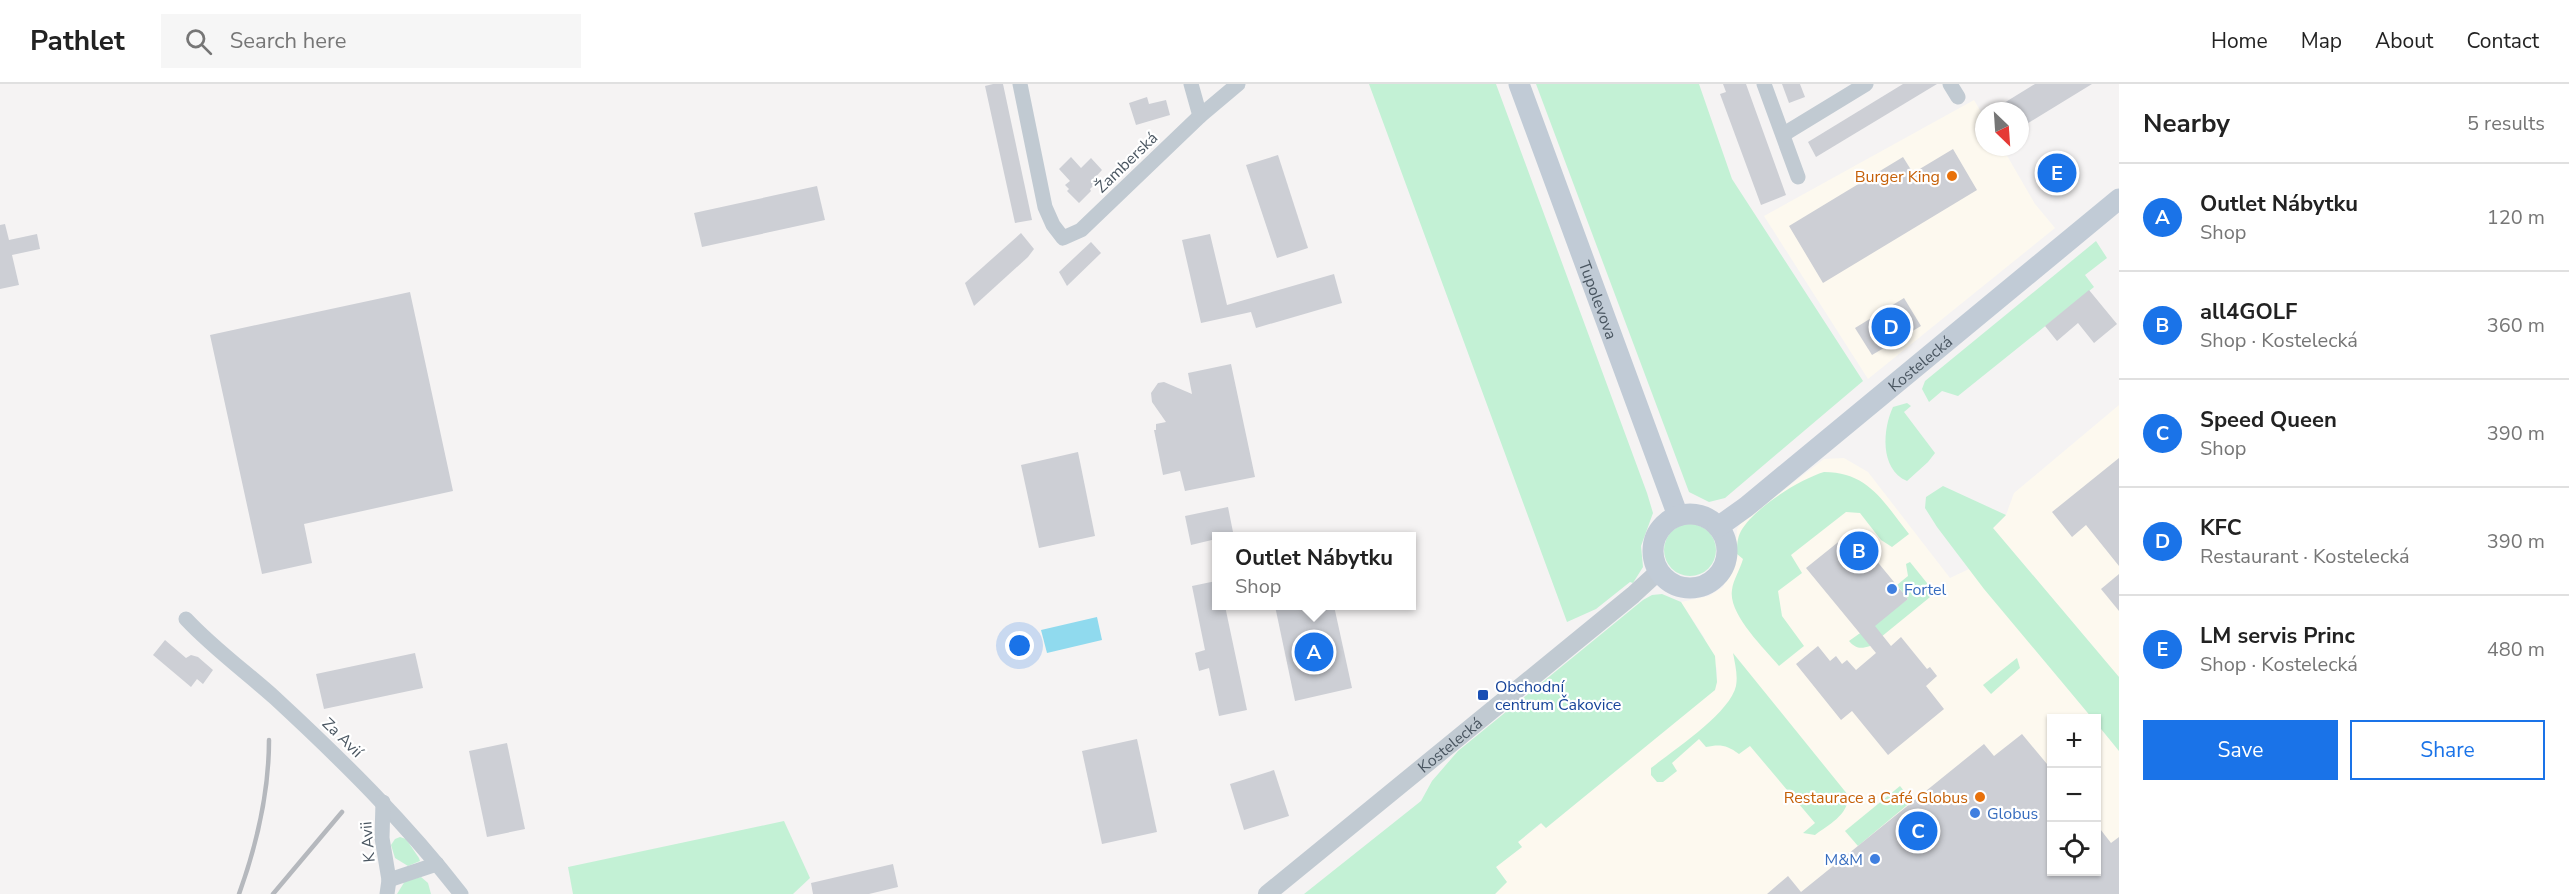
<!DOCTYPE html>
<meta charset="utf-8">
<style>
body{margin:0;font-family:"Nunito Sans",sans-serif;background:#f6f6f6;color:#222}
.controls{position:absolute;right:18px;bottom:18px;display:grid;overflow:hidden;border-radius:0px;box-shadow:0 2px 4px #0004}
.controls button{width:54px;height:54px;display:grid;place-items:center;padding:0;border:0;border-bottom:2px solid #e0e0e0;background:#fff;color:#222;font:30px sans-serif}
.compass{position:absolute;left:1975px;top:18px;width:54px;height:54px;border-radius:50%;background:#fff;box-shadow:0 2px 4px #0004;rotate:155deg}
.you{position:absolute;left:1020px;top:562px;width:21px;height:21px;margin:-15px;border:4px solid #fff;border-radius:50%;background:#1a73e8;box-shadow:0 0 0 9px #1a73e833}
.badge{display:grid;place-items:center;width:39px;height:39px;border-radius:50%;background:#1a73e8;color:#fff;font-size:20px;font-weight:700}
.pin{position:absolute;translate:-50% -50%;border:3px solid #fff;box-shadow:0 2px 6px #0006}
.popup{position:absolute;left:1212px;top:448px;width:204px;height:78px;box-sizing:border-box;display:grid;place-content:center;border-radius:0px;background:#fff;filter:drop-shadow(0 2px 4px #0005);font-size:20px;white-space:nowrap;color:#767676}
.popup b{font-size:22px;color:#222}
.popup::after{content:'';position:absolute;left:50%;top:100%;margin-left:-12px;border:12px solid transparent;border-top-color:#fff}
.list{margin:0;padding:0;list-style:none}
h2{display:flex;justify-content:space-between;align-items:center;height:78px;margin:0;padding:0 24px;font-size:26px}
h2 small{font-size:20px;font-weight:400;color:#767676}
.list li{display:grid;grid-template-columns:39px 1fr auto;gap:18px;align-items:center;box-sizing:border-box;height:108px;padding:0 24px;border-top:2px solid #e0e0e0}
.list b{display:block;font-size:22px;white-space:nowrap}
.list p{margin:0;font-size:20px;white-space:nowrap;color:#767676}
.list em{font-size:20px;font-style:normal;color:#767676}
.actions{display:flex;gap:12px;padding:18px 24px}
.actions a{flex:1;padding:14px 0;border:2px solid #1a73e8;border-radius:0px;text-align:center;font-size:21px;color:#1a73e8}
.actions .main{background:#1a73e8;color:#fff}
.icon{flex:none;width:33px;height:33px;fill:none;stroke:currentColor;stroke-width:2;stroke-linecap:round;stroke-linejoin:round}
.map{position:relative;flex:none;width:2119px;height:810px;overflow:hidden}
header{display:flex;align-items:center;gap:36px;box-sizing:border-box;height:84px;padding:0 30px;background:#fff;border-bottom:2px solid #e0e0e0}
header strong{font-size:28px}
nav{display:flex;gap:33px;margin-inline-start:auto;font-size:21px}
.search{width:420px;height:54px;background:#f6f6f6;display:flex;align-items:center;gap:15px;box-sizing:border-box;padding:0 21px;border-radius:0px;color:#767676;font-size:22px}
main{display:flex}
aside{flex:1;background:#fff}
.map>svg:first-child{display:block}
.commercial{fill:#fdf9ef}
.green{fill:#c3f1d5}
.water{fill:#90daee}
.building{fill:#cdcfd5}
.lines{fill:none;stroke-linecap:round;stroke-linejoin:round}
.minor{stroke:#c1cad2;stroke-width:15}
.tertiary{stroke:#c1cad2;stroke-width:18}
.secondary{stroke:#c1cbd6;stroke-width:21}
.rail{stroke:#b5b8bd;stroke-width:4.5}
.food-dot{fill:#e8710a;stroke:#fff;stroke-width:2}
.shop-dot{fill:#3f7fe0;stroke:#fff;stroke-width:2}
.transit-dot{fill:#1a4fb4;stroke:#fff;stroke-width:2}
.labels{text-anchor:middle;stroke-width:4.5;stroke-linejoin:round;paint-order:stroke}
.street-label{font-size:16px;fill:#4a5661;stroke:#fff}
.food-label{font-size:16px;fill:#c56008;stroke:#fff;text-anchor:end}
.shop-label{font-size:16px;fill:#366cbe;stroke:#fff;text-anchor:start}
.transit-label{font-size:16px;fill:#164399;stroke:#fff;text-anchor:start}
</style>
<header>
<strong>Pathlet</strong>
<div class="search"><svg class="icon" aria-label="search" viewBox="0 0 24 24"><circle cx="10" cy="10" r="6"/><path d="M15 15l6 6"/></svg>Search here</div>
<nav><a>Home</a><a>Map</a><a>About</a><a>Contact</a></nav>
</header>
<main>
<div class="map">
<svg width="2119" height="810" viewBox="0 0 2119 810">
<rect width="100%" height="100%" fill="#f5f3f3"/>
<!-- commercial -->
<g class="commercial">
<polygon points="1974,16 1984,33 1984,63 2002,63 2035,120 2055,144 1868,295 1764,132"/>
<polygon points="2119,321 2119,593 1993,444 2006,431 2014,409"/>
<polygon points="1844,374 1868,388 1950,494 1969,485 2092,634 2052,634 2052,788 2096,788 2097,640 2119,667 2119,810 1495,810 1506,798 1496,783 1522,763 1518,758 1542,739 1546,744 1714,606 1717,598 1717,585 1704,553 1681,518 1709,512 1723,503 1735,474 1737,445 1741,439 1824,375"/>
</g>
<!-- green -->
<g class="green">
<polygon points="1369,0 1496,0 1647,409 1653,429 1641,462 1643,483 1633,499 1630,498 1596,525 1567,538"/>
<polygon points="1536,0 1699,0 1732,95 1863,297 1725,414 1709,418 1689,408"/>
<polygon points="2096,157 2107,174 2085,191 2094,203 1958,312 1942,307 1929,318 1922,305 1925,297"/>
<path d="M1907,319L1911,322L1904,328L1935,369L1928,378L1907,397C1879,385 1883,344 1893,323Z"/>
<path d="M1824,388C1869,388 1884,419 1909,450L1892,463L1881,456L1860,429L1846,428L1791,471L1802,489L1778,507L1782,532L1804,562L1779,582C1764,564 1728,530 1732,506C1733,496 1740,486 1743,475L1737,470C1737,462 1737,454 1741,447C1754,424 1800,395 1824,388Z"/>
<polygon points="1943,402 2006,431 1993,444 2119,593 2119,667 2097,640 2096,634 2092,634 1984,505 1937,443 1925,424 1926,413"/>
<circle cx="1690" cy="466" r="26"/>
<path d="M1910,478L1935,509L1870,562C1861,565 1856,565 1849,557L1908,515L1897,501L1908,492L1906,480Z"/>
<polygon points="1662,510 1681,518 1715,572 1717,598 1715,606 1546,744 1541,739 1518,758 1522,763 1496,783 1507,798 1495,810 1304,810 1421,717 1432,697 1458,667 1643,516 1652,511"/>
<path d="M1733,569L1848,711C1849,731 1829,740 1815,751L1803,749L1815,739L1750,662L1739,670C1727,661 1720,660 1706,663L1699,655L1672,679L1677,687L1663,698H1657L1651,691V684C1674,666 1730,629 1736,602C1738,591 1735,580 1733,569Z"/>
<polygon points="2017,574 2020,584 1991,610 1983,601"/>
<polygon points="1900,702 1912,717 1858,762 1845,747"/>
<polygon points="784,737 810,794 793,810 573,810 568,783"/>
<polygon points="400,753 406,755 419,774 420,777 408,782 395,774 391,761 395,755"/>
<polygon points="421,793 428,799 431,810 397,810 405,797"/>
</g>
<!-- water -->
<polygon class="water" points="1097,533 1102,556 1047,569 1041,546"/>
<!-- building -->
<g class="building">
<polygon points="993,0 1003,0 1032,136 1015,139 985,2"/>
<polygon points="1723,0 1746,0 1786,111 1761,121 1720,10 1726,8"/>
<polygon points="1782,0 1800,0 1805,13 1789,19"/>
<polygon points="1903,0 1937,0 1816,73 1808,58"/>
<polygon points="2035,0 2092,0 2020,44 2020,27 1991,27"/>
<polygon points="1147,13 1149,20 1166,16 1170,31 1136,41 1129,19"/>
<polygon points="1953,65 1977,106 1823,199 1789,142 1903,73 1913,89"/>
<polygon points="1278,71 1308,164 1277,174 1246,81"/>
<polygon points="1071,73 1081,84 1091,74 1102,86 1092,97 1095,100 1090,105 1091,107 1079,119 1067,107 1069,105 1065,101 1070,97 1059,85"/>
<polygon points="817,102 825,136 702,163 694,129"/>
<polygon points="5,140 9,156 37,150 40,165 12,171 19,201 0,205 0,141"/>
<polygon points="1021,149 1034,165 1028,173 974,222 965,199"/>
<polygon points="1210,150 1227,221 1334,190 1342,219 1256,244 1251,228 1201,239 1182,156"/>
<polygon points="1091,158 1101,169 1067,202 1059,188"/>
<polygon points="2089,206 2117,240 2094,259 2078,239 2057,257 2045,242"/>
<polygon points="410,208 453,407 304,440 312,479 262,490 210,251"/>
<polygon points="1904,214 1921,242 1872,271 1855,244"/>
<polygon points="1231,280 1255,393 1185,407 1180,387 1163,391 1154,346 1156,346 1156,340 1166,338 1152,318 1151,309 1158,299 1164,298 1192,310 1188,289"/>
<polygon points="1078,368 1095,452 1039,464 1021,381"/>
<polygon points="2119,374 2119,482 2086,441 2072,453 2052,428"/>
<polygon points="1228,423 1234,453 1216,453 1216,455 1191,461 1185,432"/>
<polygon points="1852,447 1908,515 1875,542 1891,562 1901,553 1927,585 1930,583 1937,592 1926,602 1944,625 1888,671 1852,627 1841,636 1796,580 1818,562 1830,577 1836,572 1842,580 1847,576 1856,586 1876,569 1806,484"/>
<polygon points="2119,490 2119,527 2101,505"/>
<polygon points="1216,497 1216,522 1225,522 1247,626 1219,632 1209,584 1199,587 1195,569 1205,566 1192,502"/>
<polygon points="1275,522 1334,522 1352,604 1295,617"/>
<polygon points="165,556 186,574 191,571 198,573 213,586 203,600 197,595 191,603 153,571"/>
<polygon points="415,569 423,604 324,625 316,590"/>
<polygon points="2022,650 2052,686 2052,788 2097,788 2097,741 2111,759 2119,753 2119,810 1767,810 1788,792 1801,808 1984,660 1994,672"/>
<polygon points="1137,655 1157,748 1102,760 1082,667"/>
<polygon points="507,659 525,745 487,753 469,667"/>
<polygon points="1274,686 1289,732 1244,746 1230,700"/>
<polygon points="893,780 898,803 869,810 813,810 811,799"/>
</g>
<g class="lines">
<!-- minor -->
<g class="minor">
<polyline points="1020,0 1045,123 1053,141 1063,154 1081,146 1200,32 1238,0"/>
<polyline points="1191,0 1200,32"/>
<polyline points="1764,0 1798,93"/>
<polyline points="1950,0 1958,13"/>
<polyline points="1784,50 1866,0"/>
<path d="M186,535C213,564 246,588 275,614C342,676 405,738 461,810"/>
<polyline points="383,718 382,754 389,796 387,810"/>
<polyline points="389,796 437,780"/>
</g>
<!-- tertiary -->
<path class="tertiary" id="s1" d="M1267,810L1633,511L1658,488"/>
<!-- secondary -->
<g class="secondary">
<path id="s2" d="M1519,0L1678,432"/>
<circle cx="1690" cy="467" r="37"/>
<path id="s3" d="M1718,443L1746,423L2119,115"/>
</g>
<!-- rail -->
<g class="rail">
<path d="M239,810C257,760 269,709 269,656"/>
<polyline points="273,810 342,728"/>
</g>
</g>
<!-- markers -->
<g class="food-dot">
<circle cx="1952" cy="92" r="6"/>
<circle cx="1980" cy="713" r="6"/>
</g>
<g class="shop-dot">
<circle cx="1892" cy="505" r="6"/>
<circle cx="1975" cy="729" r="6"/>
<circle cx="1875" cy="775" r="6"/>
</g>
<rect class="transit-dot" x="1477" y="605" width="12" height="12" rx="3"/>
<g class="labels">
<!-- street labels -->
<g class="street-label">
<text transform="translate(1126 78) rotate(-44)" y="6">Žamberská</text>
<text dy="6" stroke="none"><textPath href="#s2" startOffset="230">Tupolevova</textPath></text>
<text dy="6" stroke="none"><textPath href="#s3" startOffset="260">Kostelecká</textPath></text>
<text transform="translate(343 653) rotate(44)" y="6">Za Avií</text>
<text dy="6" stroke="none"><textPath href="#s1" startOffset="236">Kostelecká</textPath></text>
<text transform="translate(367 758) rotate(-95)" y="6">K Avii</text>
</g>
<!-- food labels -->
<g class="food-label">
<text x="1940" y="98">Burger King</text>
<text x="1968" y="719">Restaurace a Café Globus</text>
</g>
<!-- shop labels -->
<g class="shop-label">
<text x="1904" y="511">Fortel</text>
<text x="1987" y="735">Globus</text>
<text x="1863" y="781" text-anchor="end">M&amp;M</text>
</g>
<!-- transit labels -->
<g class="transit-label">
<text x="1495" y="608">Obchodní<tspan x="1495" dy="18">centrum Čakovice</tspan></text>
</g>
</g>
</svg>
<div class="controls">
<button>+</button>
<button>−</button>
<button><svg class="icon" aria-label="locate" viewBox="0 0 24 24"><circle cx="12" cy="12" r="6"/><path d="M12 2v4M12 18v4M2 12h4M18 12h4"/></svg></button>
</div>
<svg class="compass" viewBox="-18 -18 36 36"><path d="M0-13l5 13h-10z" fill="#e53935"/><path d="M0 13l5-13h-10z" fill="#767676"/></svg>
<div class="you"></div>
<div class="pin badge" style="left:1314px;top:568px">A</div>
<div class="popup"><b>Outlet Nábytku</b>Shop</div>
<div class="pin badge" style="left:1859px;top:467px">B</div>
<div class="pin badge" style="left:1918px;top:747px">C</div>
<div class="pin badge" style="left:1891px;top:243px">D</div>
<div class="pin badge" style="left:2057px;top:89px">E</div>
</div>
<aside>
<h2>Nearby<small>5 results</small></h2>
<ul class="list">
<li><span class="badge">A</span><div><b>Outlet Nábytku</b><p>Shop</p></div><em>120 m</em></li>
<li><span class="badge">B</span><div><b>all4GOLF</b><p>Shop · Kostelecká</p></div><em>360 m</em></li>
<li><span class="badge">C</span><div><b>Speed Queen</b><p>Shop</p></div><em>390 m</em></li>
<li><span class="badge">D</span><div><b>KFC</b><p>Restaurant · Kostelecká</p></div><em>390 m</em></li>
<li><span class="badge">E</span><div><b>LM servis Princ</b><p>Shop · Kostelecká</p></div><em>480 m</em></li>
</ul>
<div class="actions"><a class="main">Save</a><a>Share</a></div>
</aside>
</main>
